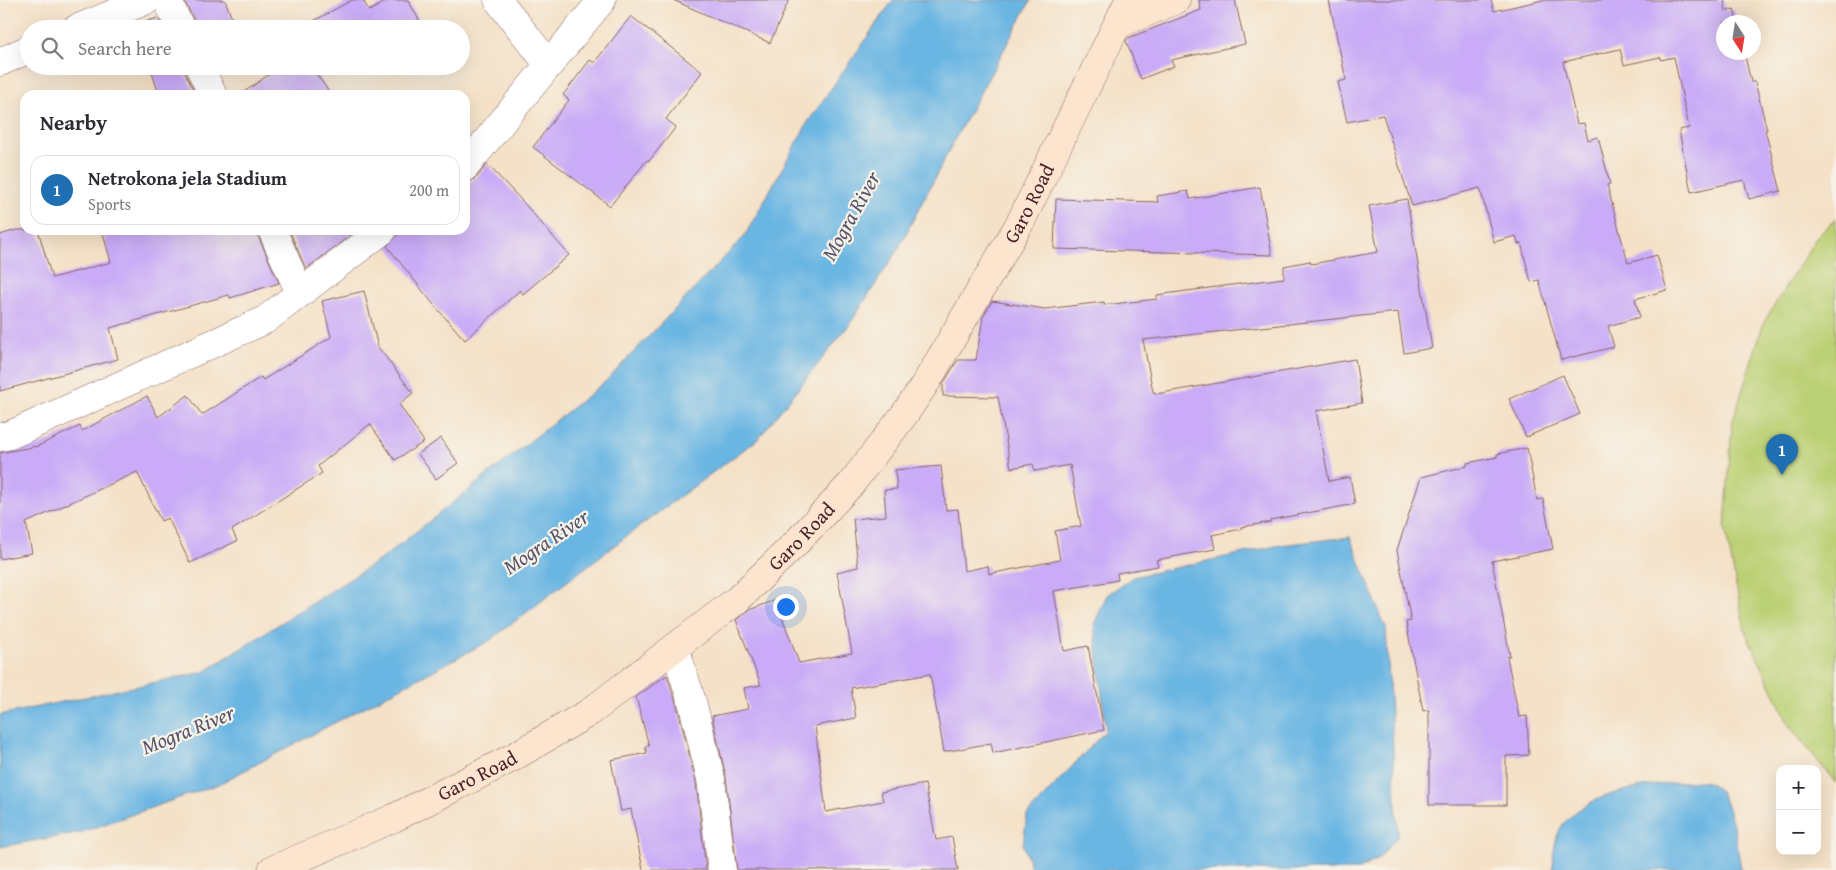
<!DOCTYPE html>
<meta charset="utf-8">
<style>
body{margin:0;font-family:"Gentium Book Plus",serif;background:#f7f7f7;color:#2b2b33}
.controls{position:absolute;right:15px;bottom:15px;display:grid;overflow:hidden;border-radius:10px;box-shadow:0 5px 20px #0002}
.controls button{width:45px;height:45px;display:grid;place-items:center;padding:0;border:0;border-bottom:1px solid #e1e1e2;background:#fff;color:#2b2b33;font:25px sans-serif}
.compass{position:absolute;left:1716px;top:15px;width:45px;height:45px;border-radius:50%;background:#fff;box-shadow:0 5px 20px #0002;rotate:168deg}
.you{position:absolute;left:785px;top:606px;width:18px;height:18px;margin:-12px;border:4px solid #fff;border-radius:50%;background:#1a73e8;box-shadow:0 0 0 8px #1a73e833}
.badge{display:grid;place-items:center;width:32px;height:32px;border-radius:50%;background:#1f6fb2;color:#fff;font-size:16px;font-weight:700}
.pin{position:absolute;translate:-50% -41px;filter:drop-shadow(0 1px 2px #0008)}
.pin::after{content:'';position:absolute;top:26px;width:18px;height:15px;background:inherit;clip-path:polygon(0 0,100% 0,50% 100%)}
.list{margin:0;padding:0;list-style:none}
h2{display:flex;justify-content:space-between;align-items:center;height:65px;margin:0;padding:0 20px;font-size:21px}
h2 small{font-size:16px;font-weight:400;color:#7c7c81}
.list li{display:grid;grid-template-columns:32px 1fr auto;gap:15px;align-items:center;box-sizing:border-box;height:70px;margin:0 10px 10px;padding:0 10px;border:1px solid #e1e1e2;border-radius:15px}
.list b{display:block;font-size:19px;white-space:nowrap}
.list p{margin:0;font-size:16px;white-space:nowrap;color:#7c7c81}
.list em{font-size:16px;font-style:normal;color:#7c7c81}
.icon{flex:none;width:28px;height:28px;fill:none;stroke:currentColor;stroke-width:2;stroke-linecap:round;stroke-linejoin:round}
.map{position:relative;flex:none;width:1836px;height:870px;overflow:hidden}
.search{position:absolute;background:#fff;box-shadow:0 5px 20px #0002;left:20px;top:20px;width:450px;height:55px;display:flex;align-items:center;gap:12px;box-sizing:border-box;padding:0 18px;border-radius:28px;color:#7c7c81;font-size:19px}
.panel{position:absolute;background:#fff;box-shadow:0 5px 20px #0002;left:20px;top:90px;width:450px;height:145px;border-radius:15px}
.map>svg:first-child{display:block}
.green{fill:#bbd074;stroke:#827850}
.water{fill:#6ab6e3;stroke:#5a6a87}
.building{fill:#c9abf7}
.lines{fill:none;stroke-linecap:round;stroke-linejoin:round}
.street-casing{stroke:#866362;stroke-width:29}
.secondary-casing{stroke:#866362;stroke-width:29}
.street{stroke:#fff;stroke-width:28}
.secondary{stroke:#fbe5cf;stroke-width:28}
.labels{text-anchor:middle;stroke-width:4.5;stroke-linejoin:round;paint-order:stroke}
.street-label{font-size:20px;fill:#4a1f2b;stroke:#f7f3e8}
.water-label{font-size:21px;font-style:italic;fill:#55546b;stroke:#f7f3e8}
</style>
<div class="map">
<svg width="1836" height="870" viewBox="0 0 1836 870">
<rect width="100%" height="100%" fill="#f7f3e8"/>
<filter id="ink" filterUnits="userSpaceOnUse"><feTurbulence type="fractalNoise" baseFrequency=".02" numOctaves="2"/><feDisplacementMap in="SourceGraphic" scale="10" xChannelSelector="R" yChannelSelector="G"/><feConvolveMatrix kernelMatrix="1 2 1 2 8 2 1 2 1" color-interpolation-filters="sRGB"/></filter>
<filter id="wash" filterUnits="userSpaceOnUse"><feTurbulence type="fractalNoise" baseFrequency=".0096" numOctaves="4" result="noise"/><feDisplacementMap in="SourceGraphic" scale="20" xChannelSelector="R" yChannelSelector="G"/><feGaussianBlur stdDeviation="1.12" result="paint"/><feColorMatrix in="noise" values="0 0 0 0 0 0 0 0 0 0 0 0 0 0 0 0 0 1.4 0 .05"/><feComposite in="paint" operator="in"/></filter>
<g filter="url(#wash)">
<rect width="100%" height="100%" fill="#f4e1c7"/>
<!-- green -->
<polygon class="green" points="1836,218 1836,783 1790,727 1745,631 1725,528 1732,423 1764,322 1816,238"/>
<!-- water -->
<g class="water">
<polygon points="893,0 1031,0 957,135 897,251 849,325 758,439 632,532 489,641 219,784 82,832 0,847 0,715 204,672 383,558 606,381 744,237 808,122"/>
<polygon points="1350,537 1386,628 1398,836 1378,859 1358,870 1032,870 1023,845 1027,815 1106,730 1094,624 1107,595 1133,577 1281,545"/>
<path d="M1684,782C1691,782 1701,780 1707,782C1731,788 1738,849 1741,870H1553C1553,855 1554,834 1565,822C1592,791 1645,786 1684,782Z"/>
</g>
<g id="blocks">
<!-- building -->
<g class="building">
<polygon points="184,0 225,0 236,29 196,29 195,22"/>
<polygon points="352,0 363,0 369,11 389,0 408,0 424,29 299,29"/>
<polygon points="673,0 789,0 770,43"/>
<polygon points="1199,0 1235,0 1245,44 1171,60 1174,66 1141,79 1126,41 1128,38 1201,10"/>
<polygon points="1329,0 1491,0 1494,11 1543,0 1724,0 1726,11 1734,9 1737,22 1724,22 1724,52 1744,52 1751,82 1755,82 1767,130 1765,130 1781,191 1749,199 1744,180 1691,192 1679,130 1689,128 1674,57 1661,60 1660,57 1624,65 1620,49 1563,62 1577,124 1584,123 1588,140 1598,137 1610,184 1607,185 1628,263 1657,255 1667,290 1635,299 1640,317 1608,326 1614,347 1561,360 1539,280 1531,282 1521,243 1518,244 1516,236 1494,242 1480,188 1412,206 1383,115 1347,122 1338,82 1346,80"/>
<polygon points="631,16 702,72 666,119 676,127 649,161 647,160 610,206 533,147 569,100 563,95 590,60 594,63"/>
<polygon points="158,18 164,29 146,29 144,22"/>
<polygon points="150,66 184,66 185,73 196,95 159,95"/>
<polygon points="281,66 311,66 331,95 240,95"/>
<polygon points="487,164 523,202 569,255 523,294 520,290 465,340 434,305 387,246 402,230 465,230 465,182 471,181 477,177"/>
<polygon points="1260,187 1272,255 1054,249 1056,199 1158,202 1157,196 1188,191 1190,199"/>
<polygon points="1407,199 1432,348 1404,353 1398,312 1143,340 1153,392 1155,392 1156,394 1355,359 1362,403 1316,411 1329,481 1350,477 1355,504 1270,520 1271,522 1241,527 1241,529 1212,535 1215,549 1156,560 1158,566 1117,573 1118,580 1054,591 1064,651 1088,646 1104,730 993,753 991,743 944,752 930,674 851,688 856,718 815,726 826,812 883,801 881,792 925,784 936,840 952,837 958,870 737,870 726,777 712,716 748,709 744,688 761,685 736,620 749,610 776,600 799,663 852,653 837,572 858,567 853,519 886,516 884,490 897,489 895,470 941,466 946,510 958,509 964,571 988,566 989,574 1060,560 1055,531 1081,526 1070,465 1035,471 1033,464 1011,468 998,397 943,396 943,384 958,360 976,360 983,317 992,301 1045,309 1104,302 1104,305 1157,299 1157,295 1284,278 1284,266 1310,261 1311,264 1378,252 1369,206"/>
<polygon points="16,230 38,230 52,278 111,262 102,230 257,230 258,236 279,283 230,298 229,295 110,328 118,359 0,391 0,235"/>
<polygon points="289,230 357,230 306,269"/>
<polygon points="364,291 378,347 413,393 399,404 424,442 395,460 370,424 318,466 322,473 232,530 237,541 190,563 168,518 161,521 137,472 26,523 32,553 0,559 0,453 38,446 80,426 82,431 147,396 158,417 188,395 202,415 261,377 263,380 331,337 322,301"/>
<polygon points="1563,375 1580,414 1526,437 1509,399"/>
<polygon points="441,438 458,463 436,479 418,454"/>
<polygon points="1527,448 1537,500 1543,499 1553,549 1492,561 1510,656 1507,657 1519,717 1527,716 1529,755 1506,756 1506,805 1429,805 1429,710 1423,711 1406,622 1411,621 1397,550 1421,477 1467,466 1467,463 1497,457 1497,454"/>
<polygon points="667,675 678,709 696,782 706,870 643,870 631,809 621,811 611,760 647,753 645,746 649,746 636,697"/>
</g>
</g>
</g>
<g filter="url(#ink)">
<use href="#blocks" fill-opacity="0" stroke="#866362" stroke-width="1"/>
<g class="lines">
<!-- street casing -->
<g class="street-casing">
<g id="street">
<polyline points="167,0 181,29"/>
<polyline points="498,0 549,65"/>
<polyline points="76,29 147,0"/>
<polyline points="0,62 29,49"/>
<polyline points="199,66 213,95"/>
<polyline points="465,167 602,0"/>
<polyline points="272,230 300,293"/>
<polyline points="0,437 10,435 265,320 383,230"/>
<polyline points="675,647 693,705 711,779 722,870"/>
</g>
</g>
<!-- secondary casing -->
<g class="secondary-casing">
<g id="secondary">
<polyline points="1119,24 1176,0"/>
<path id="s1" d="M272,870L394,818L510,759L590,712L737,600L794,545L851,484L904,415L927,381L1021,221L1129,0"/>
</g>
</g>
<!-- street -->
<use href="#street" class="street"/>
<!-- secondary -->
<use href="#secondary" class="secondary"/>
</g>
</g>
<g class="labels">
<!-- street labels -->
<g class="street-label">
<text dy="7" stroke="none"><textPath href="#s1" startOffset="1036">Garo Road</textPath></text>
<text dy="7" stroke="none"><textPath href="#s1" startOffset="631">Garo Road</textPath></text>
<text dy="7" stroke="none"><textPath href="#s1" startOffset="226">Garo Road</textPath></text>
</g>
<!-- water labels -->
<g class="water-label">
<text transform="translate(851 216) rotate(-61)" y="7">Mogra River</text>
<text transform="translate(546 542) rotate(-34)" y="7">Mogra River</text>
<text transform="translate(188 730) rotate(-22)" y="7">Mogra River</text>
</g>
</g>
</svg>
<div class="controls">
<button>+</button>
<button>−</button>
</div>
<svg class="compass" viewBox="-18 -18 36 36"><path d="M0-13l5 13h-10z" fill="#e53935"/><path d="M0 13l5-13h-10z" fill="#7c7c81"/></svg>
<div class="you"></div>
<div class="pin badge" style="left:1782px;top:475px">1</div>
<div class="search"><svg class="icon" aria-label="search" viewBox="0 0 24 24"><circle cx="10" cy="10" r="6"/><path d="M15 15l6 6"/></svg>Search here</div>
<section class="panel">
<h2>Nearby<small></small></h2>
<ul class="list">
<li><span class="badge">1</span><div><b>Netrokona jela Stadium</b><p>Sports</p></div><em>200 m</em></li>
</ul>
</section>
</div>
